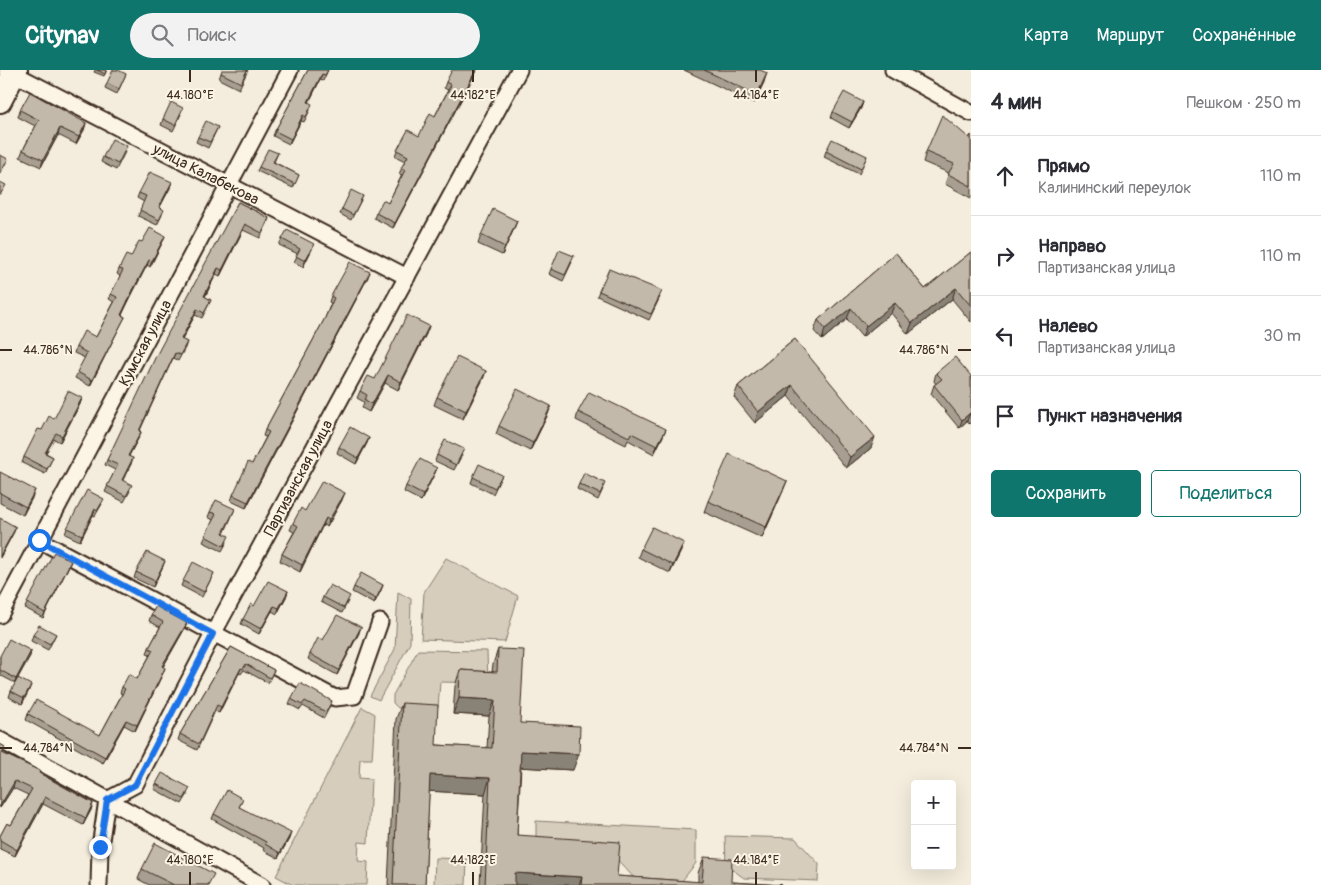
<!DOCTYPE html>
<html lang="ru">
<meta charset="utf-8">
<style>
body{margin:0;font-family:Pangolin,sans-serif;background:#f2f2f3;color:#2b2b33}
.controls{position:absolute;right:15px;bottom:15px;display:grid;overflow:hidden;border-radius:5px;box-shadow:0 5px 20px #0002}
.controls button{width:45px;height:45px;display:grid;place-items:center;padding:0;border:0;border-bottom:1px solid #e1e1e2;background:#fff;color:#2b2b33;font:25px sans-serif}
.stop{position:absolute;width:15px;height:15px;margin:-11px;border:4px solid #1a73e8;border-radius:50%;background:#fff}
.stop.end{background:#1a73e8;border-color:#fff;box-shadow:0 1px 5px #0008}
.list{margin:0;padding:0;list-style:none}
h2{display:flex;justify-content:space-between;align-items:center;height:65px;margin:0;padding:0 20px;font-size:21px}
h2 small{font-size:16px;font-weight:400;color:#7c7c81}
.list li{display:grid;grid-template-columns:32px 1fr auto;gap:15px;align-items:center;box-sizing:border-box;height:80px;padding:0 20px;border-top:1px solid #e1e1e2}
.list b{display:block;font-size:19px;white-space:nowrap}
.list p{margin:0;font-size:16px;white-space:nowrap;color:#7c7c81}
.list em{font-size:16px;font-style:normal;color:#7c7c81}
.actions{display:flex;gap:10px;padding:15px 20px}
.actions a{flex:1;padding:11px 0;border:1px solid #0f766e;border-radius:5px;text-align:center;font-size:18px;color:#0f766e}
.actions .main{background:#0f766e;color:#fff}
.icon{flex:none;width:28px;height:28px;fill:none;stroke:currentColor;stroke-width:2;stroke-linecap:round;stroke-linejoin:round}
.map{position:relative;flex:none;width:971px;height:815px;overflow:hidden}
header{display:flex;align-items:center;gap:30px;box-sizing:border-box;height:70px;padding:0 25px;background:#0f766e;color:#fff}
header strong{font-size:24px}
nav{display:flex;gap:28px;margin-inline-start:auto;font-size:18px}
.search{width:350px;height:45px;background:#f2f2f3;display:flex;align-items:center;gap:12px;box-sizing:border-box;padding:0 18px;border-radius:28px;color:#7c7c81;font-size:19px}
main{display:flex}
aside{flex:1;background:#fff}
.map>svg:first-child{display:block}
.green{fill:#d6cdbd;stroke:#887c6e}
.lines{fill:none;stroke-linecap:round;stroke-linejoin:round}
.minor-casing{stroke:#3b2a1e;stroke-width:19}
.primary-casing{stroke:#3b2a1e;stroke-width:26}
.minor{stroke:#fcf5e5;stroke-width:15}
.primary{stroke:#fcf5e5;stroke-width:22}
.wall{fill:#a89f92;stroke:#3b2a1e}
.shaded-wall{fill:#888277;stroke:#3b2a1e}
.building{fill:#c3b9aa;stroke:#3b2a1e}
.route{stroke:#1a73e8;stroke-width:6}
.ticks{fill:none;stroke:#3b2a1e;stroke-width:2}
.labels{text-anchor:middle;stroke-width:4;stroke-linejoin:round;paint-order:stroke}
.street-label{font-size:15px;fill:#3b2a1e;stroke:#fcf5e5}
.ticks-label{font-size:12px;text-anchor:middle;fill:#3b2a1e;stroke:#fcf5e5;stroke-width:4;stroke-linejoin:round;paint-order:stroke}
</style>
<header>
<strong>Citynav</strong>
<div class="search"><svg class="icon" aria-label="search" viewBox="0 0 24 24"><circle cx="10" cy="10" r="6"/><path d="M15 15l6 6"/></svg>Поиск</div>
<nav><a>Карта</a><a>Маршрут</a><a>Сохранённые</a></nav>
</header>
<main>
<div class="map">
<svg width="971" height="815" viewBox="0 0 971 815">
<rect width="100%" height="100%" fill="#f4eddd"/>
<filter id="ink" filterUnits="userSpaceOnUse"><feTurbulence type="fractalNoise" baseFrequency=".02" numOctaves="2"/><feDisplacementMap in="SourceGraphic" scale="10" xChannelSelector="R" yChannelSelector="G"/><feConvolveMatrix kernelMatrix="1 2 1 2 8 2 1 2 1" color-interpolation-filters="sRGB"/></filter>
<g filter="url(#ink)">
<!-- green -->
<g class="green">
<polygon points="446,488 518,526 505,572 421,569 424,522"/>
<polygon points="398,522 411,529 410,573 379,630 370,626 395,579"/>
<polygon points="418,580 487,581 488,613 440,612 438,638 398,638 393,633 393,625"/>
<polygon points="362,637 375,644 372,689 360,689 359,708 371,709 368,773 359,772 358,791 368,792 367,815 293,815 276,806"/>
<polygon points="536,751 696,760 696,793 681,812 635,809 615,787 536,772"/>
<polygon points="725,766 795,768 819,794 818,811 744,808 726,795"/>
<polygon points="435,788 467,789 466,815 434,815"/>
</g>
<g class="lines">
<!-- minor casing -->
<g class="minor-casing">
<g id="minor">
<polyline points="7,0 407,207"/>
<polyline points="893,0 971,43"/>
<polyline points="39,470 335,628 354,626 380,552"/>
<polyline points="0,545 290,0"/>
<polyline points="0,670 262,815"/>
<polyline points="99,815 100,777 107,730 135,715 213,564 519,0"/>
</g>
</g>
<!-- primary casing -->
<g class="primary-casing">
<polyline id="primary" points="0,31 16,0"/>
</g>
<!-- minor -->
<use href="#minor" class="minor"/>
<!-- primary -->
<use href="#primary" class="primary"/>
</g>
<!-- wall -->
<g class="wall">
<polygon points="95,0 107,0 104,6 94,2"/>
<polygon points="248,0 239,19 219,9 221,3"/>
<polygon points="308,0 328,0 323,11 320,10 309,32 310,40 304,52 301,51 289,74 273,66 275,61"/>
<polygon points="477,0 393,158 374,148 376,143 388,133 402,105 399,104 405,91 395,86 397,80 419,66 435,46 448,20 444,18 446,12"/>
<polygon points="684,0 760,0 764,12 754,33"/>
<polygon points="126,4 117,24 105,18 107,13"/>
<polygon points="863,32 861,38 849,58 831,48 833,42"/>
<polygon points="20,40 86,53 84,60 76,74 58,65 41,97 20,87 23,80 35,56 18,47"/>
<polygon points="181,44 173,61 161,55 163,49"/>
<polygon points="218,57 208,78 196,72 198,67"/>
<polygon points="971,65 971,128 945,114 949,103 923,92 926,82 969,68"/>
<polygon points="826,81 867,86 859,104 824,87"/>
<polygon points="125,82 116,100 101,92 103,87"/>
<polygon points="278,83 274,92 299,105 293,118 257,101 259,97"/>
<polygon points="170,118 160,137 162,145 157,155 138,146 144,132 137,128 139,123"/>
<polygon points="363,126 351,150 340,144 342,139"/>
<polygon points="238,132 269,148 267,154 260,168 243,160 220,206 216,204 205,227 211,230 202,248 195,245 182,270 187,272 185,278 178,291 173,288 139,361 141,362 139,367 129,386 131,394 122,410 130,421 124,432 105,422 115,400 105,395 107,390"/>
<polygon points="517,151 502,185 478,174 481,165"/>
<polygon points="282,169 312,179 303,197 294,192 298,184 279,175"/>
<polygon points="163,171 150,197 147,195 131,226 122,245 125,247 122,252 90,316 75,308 85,288 74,283 76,277 96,267 114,232 109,229 120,206 117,204 119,199 131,187 142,172"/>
<polygon points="971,182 971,252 952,229 908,264 891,243 862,267 847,249 822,270 814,261 818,250 896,183 925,219"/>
<polygon points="572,192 563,211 549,204 551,199"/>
<polygon points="368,207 246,438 231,431 233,425 252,394 266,367 263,366 265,360 325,248 331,233 329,232 331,226"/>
<polygon points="599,221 660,227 649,250 597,226"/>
<polygon points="429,256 426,264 398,320 385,313 369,342 362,338 364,332 357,328 360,321 375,309"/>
<polygon points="795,269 871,378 846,398 788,326 755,353 734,327 738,316"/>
<polygon points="486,301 483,309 463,349 434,335 437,327"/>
<polygon points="936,303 971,306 971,352 969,354 967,351 959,358 931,324 934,315 936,314 934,311"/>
<polygon points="82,328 80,334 60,372 54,369 46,383 53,387 45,404 22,393 24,387 42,360 54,349"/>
<polygon points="551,336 548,344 530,381 496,364 499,356"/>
<polygon points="578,342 663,366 654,384 628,370 626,375 576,350"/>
<polygon points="369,368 367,373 356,394 337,383 339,377"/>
<polygon points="437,385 462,385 454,400 435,391"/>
<polygon points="437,398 421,431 404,422 406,416"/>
<polygon points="0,402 32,428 23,445 0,433"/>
<polygon points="502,405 493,424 471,413 473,407"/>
<polygon points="579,414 603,419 598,430 577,419"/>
<polygon points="783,421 762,468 704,442 708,431"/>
<polygon points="342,430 327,457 323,455 300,502 280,491 282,484 294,462 290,460 293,453 305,441"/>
<polygon points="102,434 95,446 93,445 80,471 65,464 67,458"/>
<polygon points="235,439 224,464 227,472 222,481 203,472 213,450 208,447 210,442"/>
<polygon points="641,479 681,481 670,503 638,487"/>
<polygon points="71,491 43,548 25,538 27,533"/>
<polygon points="163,496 153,517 134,508 136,502"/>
<polygon points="214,503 202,527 181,516 183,511"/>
<polygon points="383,515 381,520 374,534 352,522 354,517"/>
<polygon points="288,521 286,527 277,544 272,541 259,564 241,554 243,549 254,536"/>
<polygon points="323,527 348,531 342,543 321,532"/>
<polygon points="151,545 187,553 185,558 163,597 163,603 135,661 124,655 103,693 26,650 28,644 100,665 122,624 120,623 122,617 137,609 150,585 147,583 149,578 160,557 149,551"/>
<polygon points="359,563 337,605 308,589 310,584 323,570"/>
<polygon points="56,564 48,580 31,571 33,565"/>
<polygon points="231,577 274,600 268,613 244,600 241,604 239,603 219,643 215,641 197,680 178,670 180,664"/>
<polygon points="498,579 520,653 573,700 521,697 517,765 617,806 698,812 698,803 704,787 731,812 782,815 480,815 485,724 429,721 425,815 388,815 396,649 402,633 436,675 487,678 489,646 453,644 455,616 460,600 492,602 493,594"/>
<polygon points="31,581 30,586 15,613 0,605 0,586"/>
<polygon points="29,620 22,634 9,627 11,621"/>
<polygon points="291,629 332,631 330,636 324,648 303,636 300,640 289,634"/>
<polygon points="0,674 5,677 2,683 40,701 39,703 93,733 91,740 83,755 43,734 15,786 0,779 0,766 7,753 11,755 28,725 13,718 0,738"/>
<polygon points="156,714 188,724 182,734 154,719"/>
<polygon points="243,729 239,737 289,769 278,788 263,780 264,778 212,749 214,744"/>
<polygon points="142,799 210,815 149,815 138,809"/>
</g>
<!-- shaded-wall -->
<g class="shaded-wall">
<polygon points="476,0 477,0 393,158 395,153"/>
<polygon points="767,3 764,12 754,33 757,25"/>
<polygon points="322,4 320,10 306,38 308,32"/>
<polygon points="863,32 861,38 849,58 852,52"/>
<polygon points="303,45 301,51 289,74 291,69"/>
<polygon points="86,53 84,60 76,74 79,67"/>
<polygon points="60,58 58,65 41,97 43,90"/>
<polygon points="172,112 170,118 157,142 159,137"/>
<polygon points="517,151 514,159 502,185 505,177"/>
<polygon points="245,154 243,160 220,206 222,200"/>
<polygon points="165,166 163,171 150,197 152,191"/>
<polygon points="314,174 312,179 303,197 305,191"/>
<polygon points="149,190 147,195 119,250 133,220"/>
<polygon points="218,198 216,204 202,232 204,226"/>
<polygon points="370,202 368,207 246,438 248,432"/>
<polygon points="956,218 952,229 908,264 912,253"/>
<polygon points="895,233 891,243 862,267 866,256"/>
<polygon points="851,238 847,249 822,270 825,259"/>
<polygon points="197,239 195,245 179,275 181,269"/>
<polygon points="125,247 122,252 90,316 92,310"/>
<polygon points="429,256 426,264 398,320 401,312"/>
<polygon points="175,283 173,288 137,367 139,361"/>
<polygon points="486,301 483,309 463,349 466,341"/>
<polygon points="388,305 385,313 369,342 372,334"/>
<polygon points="792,315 788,326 755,353 758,342"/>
<polygon points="82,328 80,334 60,372 62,366"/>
<polygon points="551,336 548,344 530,381 533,373"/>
<polygon points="970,343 967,351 959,358 962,350"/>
<polygon points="666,359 663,366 654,384 657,376"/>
<polygon points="141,362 139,367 126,391 128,386"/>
<polygon points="875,367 871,378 846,398 850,387"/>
<polygon points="369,368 367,373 356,394 358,388"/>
<polygon points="133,388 131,394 120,416 122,410"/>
<polygon points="437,398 435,403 421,431 423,425"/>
<polygon points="787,411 783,421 762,468 766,457"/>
<polygon points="35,420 32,428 23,445 26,437"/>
<polygon points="345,423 342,430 327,457 329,450"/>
<polygon points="95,439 93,445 80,471 82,465"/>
<polygon points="326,448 323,455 300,502 302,495"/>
<polygon points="16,457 14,462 0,488 0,486"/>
<polygon points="684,473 681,481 670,503 673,495"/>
<polygon points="71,491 69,496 43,548 45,543"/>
<polygon points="165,491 163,496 153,517 155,511"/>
<polygon points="383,515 381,520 374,534 376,529"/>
<polygon points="288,521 286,527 277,544 279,538"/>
<polygon points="274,536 272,541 259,564 261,559"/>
<polygon points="187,553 185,558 160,602 162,596"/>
<polygon points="361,557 359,563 337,605 339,600"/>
<polygon points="31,581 30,586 15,613 16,609"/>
<polygon points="165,598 163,603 135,661 137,655"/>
<polygon points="241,598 239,603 219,643 221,637"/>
<polygon points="31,615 29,620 22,634 24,628"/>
<polygon points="459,628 495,630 489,646 453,644"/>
<polygon points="126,650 124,655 103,693 105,687"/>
<polygon points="521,681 579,684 573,700 516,697"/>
<polygon points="430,705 490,708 485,724 424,721"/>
<polygon points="15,711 13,718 0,738 0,736"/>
<polygon points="45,727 43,734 15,786 17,780"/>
<polygon points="93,733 91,740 83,755 86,748"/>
<polygon points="291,763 289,769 278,788 280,783"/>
<polygon points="515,803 582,807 579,815 511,815"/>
</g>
<!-- building -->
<g class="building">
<polygon points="97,0 106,0 105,4"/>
<polygon points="113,0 118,0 126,4 119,19 107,13"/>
<polygon points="222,0 247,0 241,13 221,3"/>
<polygon points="308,0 328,0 325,5 322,4 308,32 312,34 306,47 303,45 291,69 275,61"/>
<polygon points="452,0 476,0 395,153 376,143 383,130 388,133 405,100 401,98 408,86 397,80 408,60 419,66 430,43 435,46 451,15 446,12"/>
<polygon points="704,0 760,0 767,3 757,25"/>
<polygon points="30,22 86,53 79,67 60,58 43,90 23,80 39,50 20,40"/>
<polygon points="844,22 863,32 852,52 833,42"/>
<polygon points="171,32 183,38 175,55 163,49"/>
<polygon points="942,45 969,68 971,65 971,116 948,104 954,94 926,82"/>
<polygon points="206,51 218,57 210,72 198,67"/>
<polygon points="112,69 127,76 118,94 103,87"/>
<polygon points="832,69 867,86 861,99 826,81"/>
<polygon points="268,79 278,83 273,92 299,105 295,114 259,97"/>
<polygon points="0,85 8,89 0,104"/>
<polygon points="150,102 172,112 159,137 164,140 159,150 140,140 146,126 139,123"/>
<polygon points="0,112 6,115 0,125"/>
<polygon points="351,120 363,126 353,145 342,139"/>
<polygon points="238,132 269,148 262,163 245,154 222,200 218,198 204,226 211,230 204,243 197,239 181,269 187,272 180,285 175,283 139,361 141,362 128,386 133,388 122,410 132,415 126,426 107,416 118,395 107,390 156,286"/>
<polygon points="493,139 517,151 505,177 481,165"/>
<polygon points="150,158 165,166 152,191 149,190 133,220 121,245 125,247 92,310 77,302 87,283 76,277 84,261 96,267 117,227 111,224 123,200 119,199 126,185 131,187 139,171 142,172"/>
<polygon points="287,160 314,174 305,191 296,186 300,179 282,169"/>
<polygon points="559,180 574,186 565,205 551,199"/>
<polygon points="971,182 971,236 956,218 912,253 895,233 866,256 851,238 825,259 818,250 896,183 925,219"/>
<polygon points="350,192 370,202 248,432 233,425 248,392 252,394 269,362 265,360 325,248 334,228 331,226"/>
<polygon points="609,199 662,221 651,244 599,221"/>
<polygon points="407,245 429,256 401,312 388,305 372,334 365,330 367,325 360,321 368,306 375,309"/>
<polygon points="795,269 875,367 850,387 792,315 758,342 738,316"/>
<polygon points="457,287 486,301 466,341 437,327"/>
<polygon points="955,287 971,306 971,345 970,343 962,350 934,315 942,309 936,303"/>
<polygon points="517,319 551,336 533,373 499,356"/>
<polygon points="68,321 82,328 62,366 56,363 45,383 53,387 47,399 24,387 38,359 42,360 49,346 54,349"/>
<polygon points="589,322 666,359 657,376 631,363 629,367 578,342"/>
<polygon points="350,357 369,368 358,388 339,377"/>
<polygon points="445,370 464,379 456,395 437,385"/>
<polygon points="729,384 787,411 766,457 708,431"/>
<polygon points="420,389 437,398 423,425 406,416"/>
<polygon points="479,394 502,405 495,418 473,407"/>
<polygon points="0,402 35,420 26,437 0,423"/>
<polygon points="584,403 605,413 600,424 579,414"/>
<polygon points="322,411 345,423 329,450 326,448 302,495 282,484 298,456 293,453 301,438 305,441"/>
<polygon points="87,420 104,429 97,441 95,439 82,465 67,458"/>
<polygon points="216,430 235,439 223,463 229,466 224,476 205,466 216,444 210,442"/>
<polygon points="0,448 16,457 0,486"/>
<polygon points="652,457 684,473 673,495 641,479"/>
<polygon points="54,482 71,491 45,543 27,533"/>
<polygon points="147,482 165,491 155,511 136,502"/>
<polygon points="193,492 214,503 204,522 183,511"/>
<polygon points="361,503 383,515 376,529 354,517"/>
<polygon points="268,511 288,521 279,538 274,536 261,559 243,549 251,534 254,536"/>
<polygon points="330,515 350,526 344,538 323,527"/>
<polygon points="156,536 187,553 162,596 165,598 137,655 126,650 105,687 28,644 36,630 100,665 125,619 122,617 129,604 137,609 153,580 149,578 163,552 151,545"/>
<polygon points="337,545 361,557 339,600 310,584 318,568 323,570"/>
<polygon points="39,555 56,564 50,574 33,565"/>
<polygon points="9,569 31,581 16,609 0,600 0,586"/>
<polygon points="231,577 274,600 270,608 246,594 243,599 241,598 221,637 217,635 199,674 180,664"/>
<polygon points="498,579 524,580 520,653 580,656 579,684 521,681 517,765 620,772 617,806 702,812 704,787 732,789 731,812 782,815 581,815 582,807 515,803 515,815 485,815 490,708 430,705 425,815 393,815 402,633 438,635 436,675 492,678 495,630 459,628 460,600 497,602"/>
<polygon points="18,608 31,615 24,628 11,621"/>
<polygon points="300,613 332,631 326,642 305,631 302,635 291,629"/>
<polygon points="0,674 5,677 2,683 40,701 39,703 93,733 86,748 45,727 17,780 0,770 0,766 7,753 11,755 32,719 15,711 0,736"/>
<polygon points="162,703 190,718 184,729 156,714"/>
<polygon points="227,720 243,729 239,737 291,763 280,783 265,774 266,772 214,744"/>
<polygon points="155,773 214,804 208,815 174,815 142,799"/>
</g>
</g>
<g class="lines" filter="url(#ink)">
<!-- route -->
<polyline class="route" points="39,470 213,564 135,715 107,730 100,777"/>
</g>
<!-- ticks -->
<path class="ticks" d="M190,0V12M473,0V12M756,0V12M0,280H12M958,280H971M0,678H12M958,678H971M190,802V815M473,802V815M756,802V815"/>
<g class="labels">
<!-- street labels -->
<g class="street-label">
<text transform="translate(206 104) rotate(27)" y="5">улица Калабекова</text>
<text transform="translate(145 273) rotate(-62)" y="5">Кумская улица</text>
<text transform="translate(298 408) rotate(-62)" y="5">Партизанская улица</text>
</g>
</g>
<g class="ticks-label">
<text x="190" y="29">44.180°E</text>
<text x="473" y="29">44.182°E</text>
<text x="756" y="29">44.184°E</text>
<text x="48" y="284">44.786°N</text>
<text x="924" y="284">44.786°N</text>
<text x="48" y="682">44.784°N</text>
<text x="924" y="682">44.784°N</text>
<text x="190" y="794">44.180°E</text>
<text x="473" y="794">44.182°E</text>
<text x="756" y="794">44.184°E</text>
</g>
</svg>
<div class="controls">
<button>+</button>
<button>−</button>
</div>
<div class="stop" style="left:39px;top:470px"></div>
<div class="stop end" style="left:100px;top:777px"></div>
</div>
<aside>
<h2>4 мин<small>Пешком · 250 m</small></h2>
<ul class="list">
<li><svg class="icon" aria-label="ahead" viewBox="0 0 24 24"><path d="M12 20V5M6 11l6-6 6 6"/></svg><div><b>Прямо</b><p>Калининский переулок</p></div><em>110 m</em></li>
<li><svg class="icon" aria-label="right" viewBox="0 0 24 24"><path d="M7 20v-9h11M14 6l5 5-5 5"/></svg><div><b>Направо</b><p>Партизанская улица</p></div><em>110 m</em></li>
<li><svg class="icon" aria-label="left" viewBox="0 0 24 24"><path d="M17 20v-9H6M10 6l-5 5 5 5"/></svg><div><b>Налево</b><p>Партизанская улица</p></div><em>30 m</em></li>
<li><svg class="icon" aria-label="arrive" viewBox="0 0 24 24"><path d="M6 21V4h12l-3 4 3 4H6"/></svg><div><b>Пункт назначения</b></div></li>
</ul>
<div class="actions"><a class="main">Сохранить</a><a>Поделиться</a></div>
</aside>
</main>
